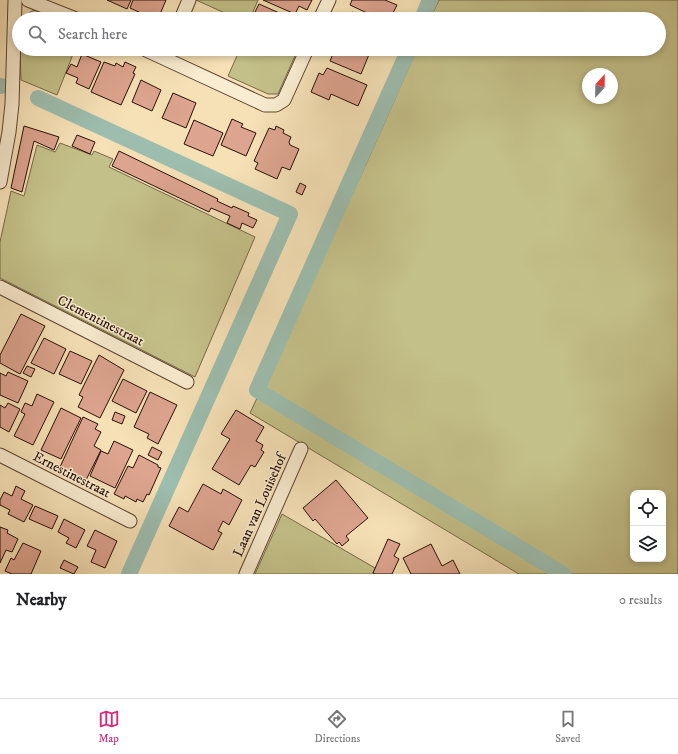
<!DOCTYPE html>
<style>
body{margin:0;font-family:"IM FELL DW Pica",serif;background:#f2f2f2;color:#202124}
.controls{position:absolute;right:12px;bottom:12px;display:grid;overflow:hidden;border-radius:8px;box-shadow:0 2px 6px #0003}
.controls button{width:36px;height:36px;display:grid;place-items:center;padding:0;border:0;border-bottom:1px solid #e0e0e0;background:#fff;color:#202124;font:20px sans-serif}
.compass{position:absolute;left:582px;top:68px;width:36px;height:36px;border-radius:50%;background:#fff;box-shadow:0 2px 6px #0003;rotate:22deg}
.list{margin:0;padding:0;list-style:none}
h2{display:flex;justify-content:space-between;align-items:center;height:52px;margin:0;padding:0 16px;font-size:17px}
h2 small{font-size:13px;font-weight:400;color:#757577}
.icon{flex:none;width:22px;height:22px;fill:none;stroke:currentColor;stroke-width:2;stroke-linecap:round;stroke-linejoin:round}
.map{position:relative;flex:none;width:678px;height:574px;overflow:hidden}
.search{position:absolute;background:#fff;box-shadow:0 2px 6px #0003;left:12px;right:12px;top:12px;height:44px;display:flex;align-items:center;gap:10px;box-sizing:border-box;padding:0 14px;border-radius:22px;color:#757577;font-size:15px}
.sheet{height:124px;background:#fff}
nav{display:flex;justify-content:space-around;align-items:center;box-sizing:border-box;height:56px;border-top:1px solid #e0e0e0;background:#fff;font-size:11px;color:#757577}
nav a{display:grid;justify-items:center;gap:2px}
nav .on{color:#db2777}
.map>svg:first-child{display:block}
.green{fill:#c4c089;stroke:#766846;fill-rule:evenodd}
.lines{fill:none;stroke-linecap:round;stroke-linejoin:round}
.canal{stroke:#9dbeaf;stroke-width:16}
.building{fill:#dda48f;stroke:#280f03}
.street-casing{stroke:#5c4430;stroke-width:15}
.street{stroke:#f9ecd0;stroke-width:13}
.labels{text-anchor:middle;stroke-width:3;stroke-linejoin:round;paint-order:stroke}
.street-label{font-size:14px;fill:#280f03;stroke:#f9ecd0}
</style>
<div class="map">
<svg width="678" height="574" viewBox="0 0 678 574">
<rect width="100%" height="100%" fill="#f6e1b7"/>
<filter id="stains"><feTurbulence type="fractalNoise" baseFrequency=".005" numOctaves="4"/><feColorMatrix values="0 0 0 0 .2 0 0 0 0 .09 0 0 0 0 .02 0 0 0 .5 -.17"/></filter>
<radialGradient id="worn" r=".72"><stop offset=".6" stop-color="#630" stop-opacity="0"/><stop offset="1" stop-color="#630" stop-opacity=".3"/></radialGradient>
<!-- green -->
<g class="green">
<polygon points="196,0 258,0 250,19 238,19"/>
<path d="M439,0H678V574H519L250,413L367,162L417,49H659V19H430ZM588,74H612V98H588ZM633,493H663V559H633Z"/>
<polygon points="37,9 63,19 24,19 30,12"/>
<polygon points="20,49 75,49 57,95 21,80"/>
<polygon points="240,49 298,49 278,94 268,94 228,76"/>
<polygon points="60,143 92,155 94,151 113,159 109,167 255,237 195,377 0,278 0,242 11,191 24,196 37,145 55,152"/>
<polygon points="282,514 375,568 373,574 255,574"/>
</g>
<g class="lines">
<!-- canal -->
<g class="canal">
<polyline points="422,19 430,0"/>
<polyline points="409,49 257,390 563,574"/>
<polyline points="0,86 1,86"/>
<polyline points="38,98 290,214 129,574"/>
</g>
</g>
<!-- building -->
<g class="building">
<polygon points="107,0 131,0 127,9"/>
<polygon points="133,0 166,0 158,19 154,19 130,8"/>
<polygon points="263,0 312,0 307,10 299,6 295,14"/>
<polygon points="352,0 385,0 397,5 390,19 380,19 350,5"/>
<polygon points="259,4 293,19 263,19 254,14"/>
<polygon points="352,12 368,19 343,19 344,15 350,18"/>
<polygon points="213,49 231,49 228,55"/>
<polygon points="335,49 362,49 370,52 361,74 330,61"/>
<polygon points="82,54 101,62 89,89 76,83 78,78 66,73 71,64 77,67"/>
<polygon points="104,62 115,66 116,63 123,67 125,62 136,67 133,73 135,74 121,105 91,92"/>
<polygon points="327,68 367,85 358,106 331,94 329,100 311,92 319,73 323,75"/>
<polygon points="141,80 161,90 152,111 132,102"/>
<polygon points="173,93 196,103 186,128 162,118"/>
<polygon points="232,119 243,124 241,127 256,133 246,156 221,145"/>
<polygon points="194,120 223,133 213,156 184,144"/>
<polygon points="24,126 59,137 54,150 34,141 22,192 11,188"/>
<polygon points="276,126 284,130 283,133 291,137 289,142 290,145 299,149 290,170 282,167 277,179 255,169 258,163 254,161 269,128 275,130"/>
<polygon points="77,135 95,142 90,154 72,146"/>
<polygon points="119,151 218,199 217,201 232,208 233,206 249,213 248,216 257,220 253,228 242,223 240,229 227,223 230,216 211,208 209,212 112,166"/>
<polygon points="300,183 306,186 302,195 296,192"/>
<polygon points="21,314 45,326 20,374 0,363 0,355"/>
<polygon points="44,338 66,349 54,374 31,363"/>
<polygon points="70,351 92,361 81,384 59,374"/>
<polygon points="99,355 124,370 100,418 78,407 83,397 79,395"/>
<polygon points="27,366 35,369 31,377 23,373"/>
<polygon points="8,372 28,381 18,403 0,395 0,373 6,376"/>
<polygon points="123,379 147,391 136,413 112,401"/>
<polygon points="150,392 177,405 158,444 147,438 149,434 134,427"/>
<polygon points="37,394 54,402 33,445 14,436 25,414 21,412 25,403 32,406"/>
<polygon points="8,403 20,409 9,432 0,427 0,405 5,408"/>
<polygon points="61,408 81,418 61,459 41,450"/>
<polygon points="236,410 264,427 256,441 263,445 261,450 264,452 255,467 251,465 239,485 212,469 230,439 221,434"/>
<polygon points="115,412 125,416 122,424 112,420"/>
<polygon points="83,417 98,424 95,429 101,432 94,446 101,450 86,480 60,467"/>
<polygon points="114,441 133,450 115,488 90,476 101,451 108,454"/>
<polygon points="152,447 162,452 158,460 148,455"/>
<polygon points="139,455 158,465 158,467 161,468 149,495 147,494 143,502 137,499 136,502 125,496 124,499 114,494 128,466 133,468"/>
<polygon points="336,480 368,518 346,536 349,540 342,546 339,542 337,544 315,519 313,521 303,508"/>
<polygon points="203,484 221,494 223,489 242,500 229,525 223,521 218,531 222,533 213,550 169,526 179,507 188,512"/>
<polygon points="16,486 25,491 21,499 33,505 24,522 8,514 10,510 0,505 0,500 4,492 12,496"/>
<polygon points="35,506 58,516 52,529 29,519"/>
<polygon points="64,519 85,530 76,548 66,543 69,538 58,532"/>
<polygon points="0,527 8,530 7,533 18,539 12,552 6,550 0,563"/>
<polygon points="95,530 117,541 105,568 91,562 96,550 87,546"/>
<polygon points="388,539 400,544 394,556 399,559 392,574 375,574 373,573"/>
<polygon points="23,543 41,551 31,574 12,574 5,571 11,558 14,560"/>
<polygon points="431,544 442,566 453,560 460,574 411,574 403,558"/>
<polygon points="64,560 78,567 74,574 60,568"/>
</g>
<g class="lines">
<!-- street casing -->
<g class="street-casing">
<g id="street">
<polyline points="28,0 76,19"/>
<polyline points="181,19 189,0"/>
<polyline points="320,19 329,0"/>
<polyline points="144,49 265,105 276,105 284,100 307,49"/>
<polyline points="0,182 9,132 12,104 15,0"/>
<polyline points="0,287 187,382"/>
<polyline points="0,455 130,521"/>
<polyline points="246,574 301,449"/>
</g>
</g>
<!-- street -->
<use href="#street" class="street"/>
</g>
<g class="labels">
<!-- street labels -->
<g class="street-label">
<text transform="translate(101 320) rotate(27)" y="5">Clementinestraat</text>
<text transform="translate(72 474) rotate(27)" y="5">Ernestinestraat</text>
<text transform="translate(259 505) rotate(-66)" y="5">Laan van Louisehof</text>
</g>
</g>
<rect width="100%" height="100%" filter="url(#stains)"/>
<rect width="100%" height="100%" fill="url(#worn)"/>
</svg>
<div class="controls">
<button><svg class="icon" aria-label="locate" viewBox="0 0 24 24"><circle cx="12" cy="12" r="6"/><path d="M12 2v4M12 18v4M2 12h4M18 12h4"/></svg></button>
<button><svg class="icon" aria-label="layers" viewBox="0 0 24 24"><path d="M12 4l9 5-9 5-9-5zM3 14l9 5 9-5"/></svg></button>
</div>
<svg class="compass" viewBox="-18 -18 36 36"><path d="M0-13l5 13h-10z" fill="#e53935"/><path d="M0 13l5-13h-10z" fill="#757577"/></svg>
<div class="search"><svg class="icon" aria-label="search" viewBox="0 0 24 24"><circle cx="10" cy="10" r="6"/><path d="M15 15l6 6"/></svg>Search here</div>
</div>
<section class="sheet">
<h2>Nearby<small>0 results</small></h2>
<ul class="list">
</ul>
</section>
<nav>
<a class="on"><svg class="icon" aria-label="map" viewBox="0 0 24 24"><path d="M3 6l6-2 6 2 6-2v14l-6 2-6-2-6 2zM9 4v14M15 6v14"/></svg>Map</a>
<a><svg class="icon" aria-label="directions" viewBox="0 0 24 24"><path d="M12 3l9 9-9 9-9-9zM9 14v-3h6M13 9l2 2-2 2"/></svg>Directions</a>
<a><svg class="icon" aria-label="saved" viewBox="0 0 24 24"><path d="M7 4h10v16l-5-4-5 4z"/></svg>Saved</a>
</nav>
